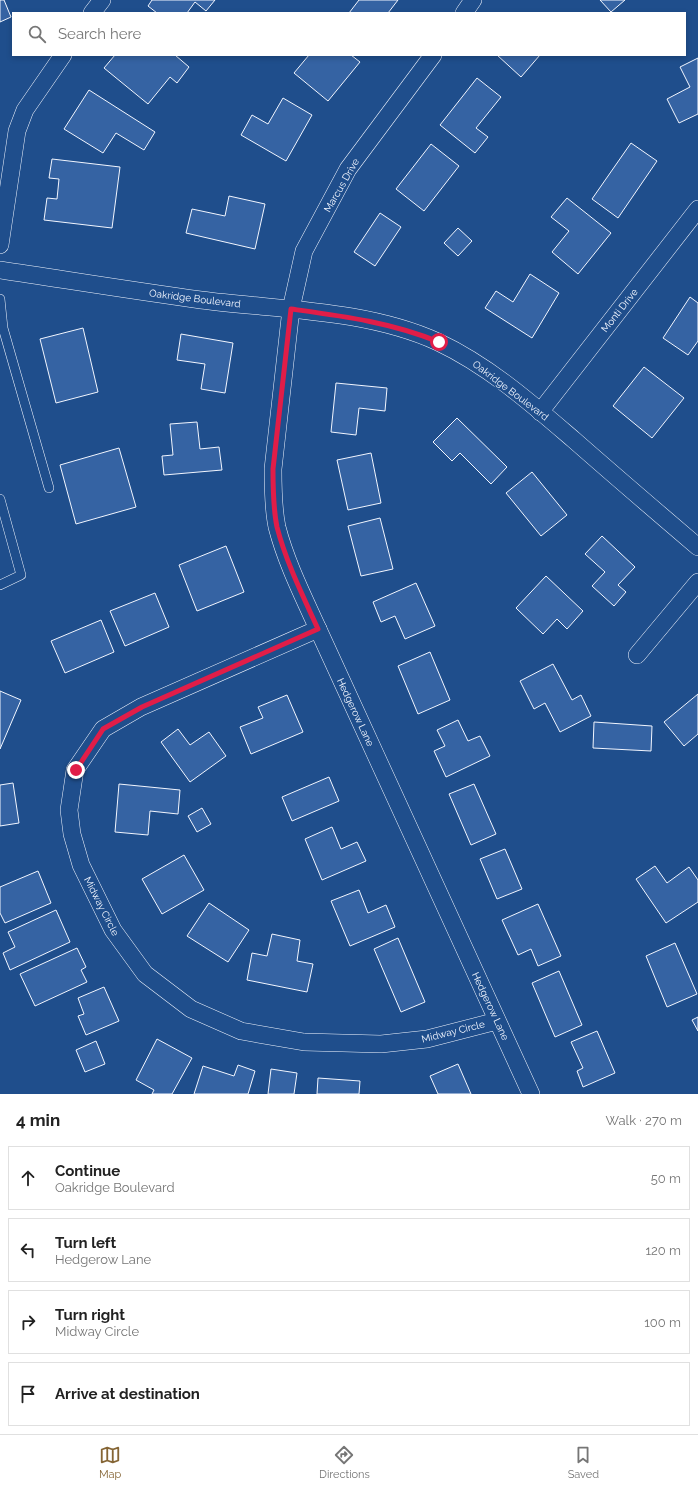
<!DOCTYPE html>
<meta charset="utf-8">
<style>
body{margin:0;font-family:Raleway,sans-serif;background:#f6f6f6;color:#222}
.stop{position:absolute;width:12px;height:12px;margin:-9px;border:3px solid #e11d48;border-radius:50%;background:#fff}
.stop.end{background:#e11d48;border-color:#fff;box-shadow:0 1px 4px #0008}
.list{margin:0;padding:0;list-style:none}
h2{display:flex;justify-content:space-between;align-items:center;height:52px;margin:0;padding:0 16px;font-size:17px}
h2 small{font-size:13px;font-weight:400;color:#767676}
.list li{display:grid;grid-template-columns:26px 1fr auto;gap:12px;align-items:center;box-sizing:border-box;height:64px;margin:0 8px 8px;padding:0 8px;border:1px solid #e0e0e0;border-radius:0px}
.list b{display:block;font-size:15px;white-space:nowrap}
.list p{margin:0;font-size:13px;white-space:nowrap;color:#767676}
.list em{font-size:13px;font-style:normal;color:#767676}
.icon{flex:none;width:22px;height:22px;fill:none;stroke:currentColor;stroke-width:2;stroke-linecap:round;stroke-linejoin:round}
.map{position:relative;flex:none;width:698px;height:1094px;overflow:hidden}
.search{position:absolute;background:#fff;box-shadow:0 2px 6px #0003;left:12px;right:12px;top:12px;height:44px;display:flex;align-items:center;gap:10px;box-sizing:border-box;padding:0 14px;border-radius:0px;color:#767676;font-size:15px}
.sheet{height:340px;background:#fff}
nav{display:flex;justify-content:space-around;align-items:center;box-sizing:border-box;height:56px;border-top:1px solid #e0e0e0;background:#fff;font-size:11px;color:#767676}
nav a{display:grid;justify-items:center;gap:2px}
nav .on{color:#856535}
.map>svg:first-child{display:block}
.building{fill:#3563a3;stroke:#f2f6ff}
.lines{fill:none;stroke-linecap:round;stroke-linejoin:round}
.lane-casing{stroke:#f2f6ff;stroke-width:10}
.street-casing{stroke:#f2f6ff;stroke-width:18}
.lane{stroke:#1f4e8c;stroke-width:9}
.street{stroke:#1f4e8c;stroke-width:17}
.route{stroke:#e11d48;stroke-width:5}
.labels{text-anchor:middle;stroke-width:3;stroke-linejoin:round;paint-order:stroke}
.street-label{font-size:10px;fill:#f2f6ff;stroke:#1f4e8c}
</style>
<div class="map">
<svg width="698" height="1094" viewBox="0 0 698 1094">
<rect width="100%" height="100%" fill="#1f4e8c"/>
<!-- building -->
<g class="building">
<polygon points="0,0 4,0 11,17 0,22"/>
<polygon points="152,0 215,0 206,11 195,2 187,13 157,13 148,6"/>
<polygon points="359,0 398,0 388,13 349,13"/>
<polygon points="600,0 625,0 611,12"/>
<polygon points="115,55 175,55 189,67 177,83 170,77 148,104 104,68"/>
<polygon points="309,55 351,55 360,62 328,101 294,73"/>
<polygon points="497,55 540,55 521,77"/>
<polygon points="698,58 698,114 679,123 667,99 690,87 680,67"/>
<polygon points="477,78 501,97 476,128 488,137 475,153 440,125"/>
<polygon points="89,90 155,132 144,150 116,133 103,153 64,129"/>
<polygon points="283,98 312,115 286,161 241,135 252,115 268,124"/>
<polygon points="631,143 657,161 618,218 592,199"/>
<polygon points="431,144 459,166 424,211 396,189"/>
<polygon points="52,159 120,167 112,228 44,220 47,198 57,199 59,179 49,178"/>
<polygon points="229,196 265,204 255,249 186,233 192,209 225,216"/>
<polygon points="567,198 611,233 578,274 552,252 569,231 551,217"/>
<polygon points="380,213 401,227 375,266 354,252"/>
<polygon points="458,228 472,241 458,256 444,243"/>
<polygon points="530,274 559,293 532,338 485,308 496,291 513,302"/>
<polygon points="690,297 698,303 698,341 688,355 663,338"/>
<polygon points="83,328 98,392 56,403 40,339"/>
<polygon points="181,334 233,343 225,393 201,389 205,364 177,360"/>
<polygon points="644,367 684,398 652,438 613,406"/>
<polygon points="336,383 387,388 385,411 359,408 356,435 331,432"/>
<polygon points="457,418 507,467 491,484 460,453 452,461 433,442"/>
<polygon points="197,422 200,449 219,447 222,470 164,475 162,456 173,455 170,424"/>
<polygon points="119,448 136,507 76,524 60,465"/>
<polygon points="371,453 381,503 348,510 337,460"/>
<polygon points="532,472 567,515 541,536 506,493"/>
<polygon points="380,518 393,569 361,576 348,526"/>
<polygon points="602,536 635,567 618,585 626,592 614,606 592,586 605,572 585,554"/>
<polygon points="226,546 244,592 197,611 179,565"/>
<polygon points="546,576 583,611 567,629 557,619 543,634 516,608"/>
<polygon points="416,583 435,626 405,639 395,616 381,622 373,602"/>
<polygon points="155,593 169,627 125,646 110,611"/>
<polygon points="101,620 114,652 65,673 51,641"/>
<polygon points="430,652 450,700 418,714 398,666"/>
<polygon points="553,664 572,700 581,695 591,716 560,732 545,703 534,709 520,681"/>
<polygon points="0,691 21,700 0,749"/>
<polygon points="698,694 698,734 684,746 664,722"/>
<polygon points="287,695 303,732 251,754 240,727 263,718 258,707"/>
<polygon points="458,720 468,741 480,736 490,756 446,777 434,751 445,746 437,730"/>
<polygon points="594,722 652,726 651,751 593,748"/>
<polygon points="178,729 190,745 209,732 226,756 190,782 161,742"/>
<polygon points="329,777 339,801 292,821 282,797"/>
<polygon points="13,783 19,823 0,826 0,785"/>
<polygon points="119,784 180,790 178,814 150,811 148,835 115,832"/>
<polygon points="474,784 496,834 471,845 449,794"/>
<polygon points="202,808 211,824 197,832 188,816"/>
<polygon points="332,827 341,849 357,842 366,861 322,880 305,839"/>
<polygon points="505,849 522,889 497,899 480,859"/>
<polygon points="184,855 204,890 162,914 142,879"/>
<polygon points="655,866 667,883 689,867 698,880 698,902 666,923 636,879"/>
<polygon points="38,871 51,903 5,923 0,913 0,887"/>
<polygon points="359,890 368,913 386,905 395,927 350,946 331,901"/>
<polygon points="209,903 249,930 228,962 187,936"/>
<polygon points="538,904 561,956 538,966 531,949 518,955 502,920"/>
<polygon points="56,910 70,942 10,970 3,953 15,947 8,932"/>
<polygon points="272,934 300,940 297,961 313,964 307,992 247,980 252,953 267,956"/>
<polygon points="398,938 425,1002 401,1012 374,949"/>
<polygon points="675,943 697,994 667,1007 646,956"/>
<polygon points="77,948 86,967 81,970 87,982 35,1006 20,974"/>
<polygon points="559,971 582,1025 555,1037 532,983"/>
<polygon points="104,987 119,1021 86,1035 78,1016 84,1014 78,998"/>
<polygon points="698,1017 698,1031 692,1020"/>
<polygon points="597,1031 615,1073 583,1087 577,1071 583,1068 571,1042"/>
<polygon points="157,1039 192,1058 172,1094 152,1094 154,1090 136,1080"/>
<polygon points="96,1041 105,1064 85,1072 76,1050"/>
<polygon points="458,1064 471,1094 438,1094 430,1076"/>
<polygon points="238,1065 255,1071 248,1094 194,1094 203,1066 234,1076"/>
<polygon points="271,1069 297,1073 294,1094 268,1094"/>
<polygon points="318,1078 360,1081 359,1094 317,1094"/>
</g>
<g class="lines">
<!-- lane casing -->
<g class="lane-casing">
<g id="lane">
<polyline points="0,299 3,328 49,488"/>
<polyline points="0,499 21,575 0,585"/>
</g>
</g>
<!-- street casing -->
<g class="street-casing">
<g id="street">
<polyline points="92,13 102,0"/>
<polyline points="464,13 473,0"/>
<path d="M433,55L348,169L304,251L291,309L273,469C273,488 273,508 277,527C286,562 303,596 318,629L531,1094"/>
<polyline points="0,245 17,131 25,110 63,55"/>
<path d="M0,270C67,280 134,291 201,300C278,310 366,309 438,342C489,366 532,404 574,440C615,476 657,512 698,547"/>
<polyline points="540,412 698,209"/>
<polyline points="318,629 141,707 103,729 75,770 69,810 72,834 81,865 113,930 145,974 191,1009 241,1031 304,1042 381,1044 427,1039 497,1021"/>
<polyline points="637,655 698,582"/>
</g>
</g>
<!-- lane -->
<use href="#lane" class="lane"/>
<!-- street -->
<use href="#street" class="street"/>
</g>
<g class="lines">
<!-- route -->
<path class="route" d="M76,770L103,729L142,707L318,629C303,596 286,562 277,527C273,508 273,488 273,469L291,309C342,316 390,322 439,342"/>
</g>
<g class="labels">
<!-- street labels -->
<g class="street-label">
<text transform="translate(341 185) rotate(-60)" y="4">Marcus Drive</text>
<text transform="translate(195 298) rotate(7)" y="4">Oakridge Boulevard</text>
<text transform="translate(619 310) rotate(-52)" y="4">Monti Drive</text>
<text transform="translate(511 390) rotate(37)" y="4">Oakridge Boulevard</text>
<text transform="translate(356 712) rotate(65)" y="4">Hedgerow Lane</text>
<text transform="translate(102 906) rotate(63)" y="4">Midway Circle</text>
<text transform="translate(491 1006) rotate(65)" y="4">Hedgerow Lane</text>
<text transform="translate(453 1031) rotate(-14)" y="4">Midway Circle</text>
</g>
</g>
</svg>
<div class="stop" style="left:439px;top:342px"></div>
<div class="stop end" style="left:76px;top:770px"></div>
<div class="search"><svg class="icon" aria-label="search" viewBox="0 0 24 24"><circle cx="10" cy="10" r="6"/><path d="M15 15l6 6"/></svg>Search here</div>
</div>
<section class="sheet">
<h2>4 min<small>Walk · 270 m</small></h2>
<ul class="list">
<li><svg class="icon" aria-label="ahead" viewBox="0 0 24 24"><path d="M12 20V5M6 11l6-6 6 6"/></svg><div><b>Continue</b><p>Oakridge Boulevard</p></div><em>50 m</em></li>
<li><svg class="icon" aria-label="left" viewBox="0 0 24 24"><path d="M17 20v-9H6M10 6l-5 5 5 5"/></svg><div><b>Turn left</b><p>Hedgerow Lane</p></div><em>120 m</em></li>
<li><svg class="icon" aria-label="right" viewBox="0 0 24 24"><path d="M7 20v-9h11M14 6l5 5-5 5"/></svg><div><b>Turn right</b><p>Midway Circle</p></div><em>100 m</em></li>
<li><svg class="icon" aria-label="arrive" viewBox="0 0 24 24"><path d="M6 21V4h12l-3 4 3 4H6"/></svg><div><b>Arrive at destination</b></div></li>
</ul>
</section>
<nav>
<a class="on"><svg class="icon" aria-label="map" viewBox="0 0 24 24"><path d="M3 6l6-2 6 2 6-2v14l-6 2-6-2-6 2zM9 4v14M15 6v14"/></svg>Map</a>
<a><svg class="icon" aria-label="directions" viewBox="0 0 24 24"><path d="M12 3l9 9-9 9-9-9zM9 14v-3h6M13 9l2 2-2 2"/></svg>Directions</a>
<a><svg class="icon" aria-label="saved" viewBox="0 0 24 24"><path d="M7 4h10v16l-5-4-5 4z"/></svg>Saved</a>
</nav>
